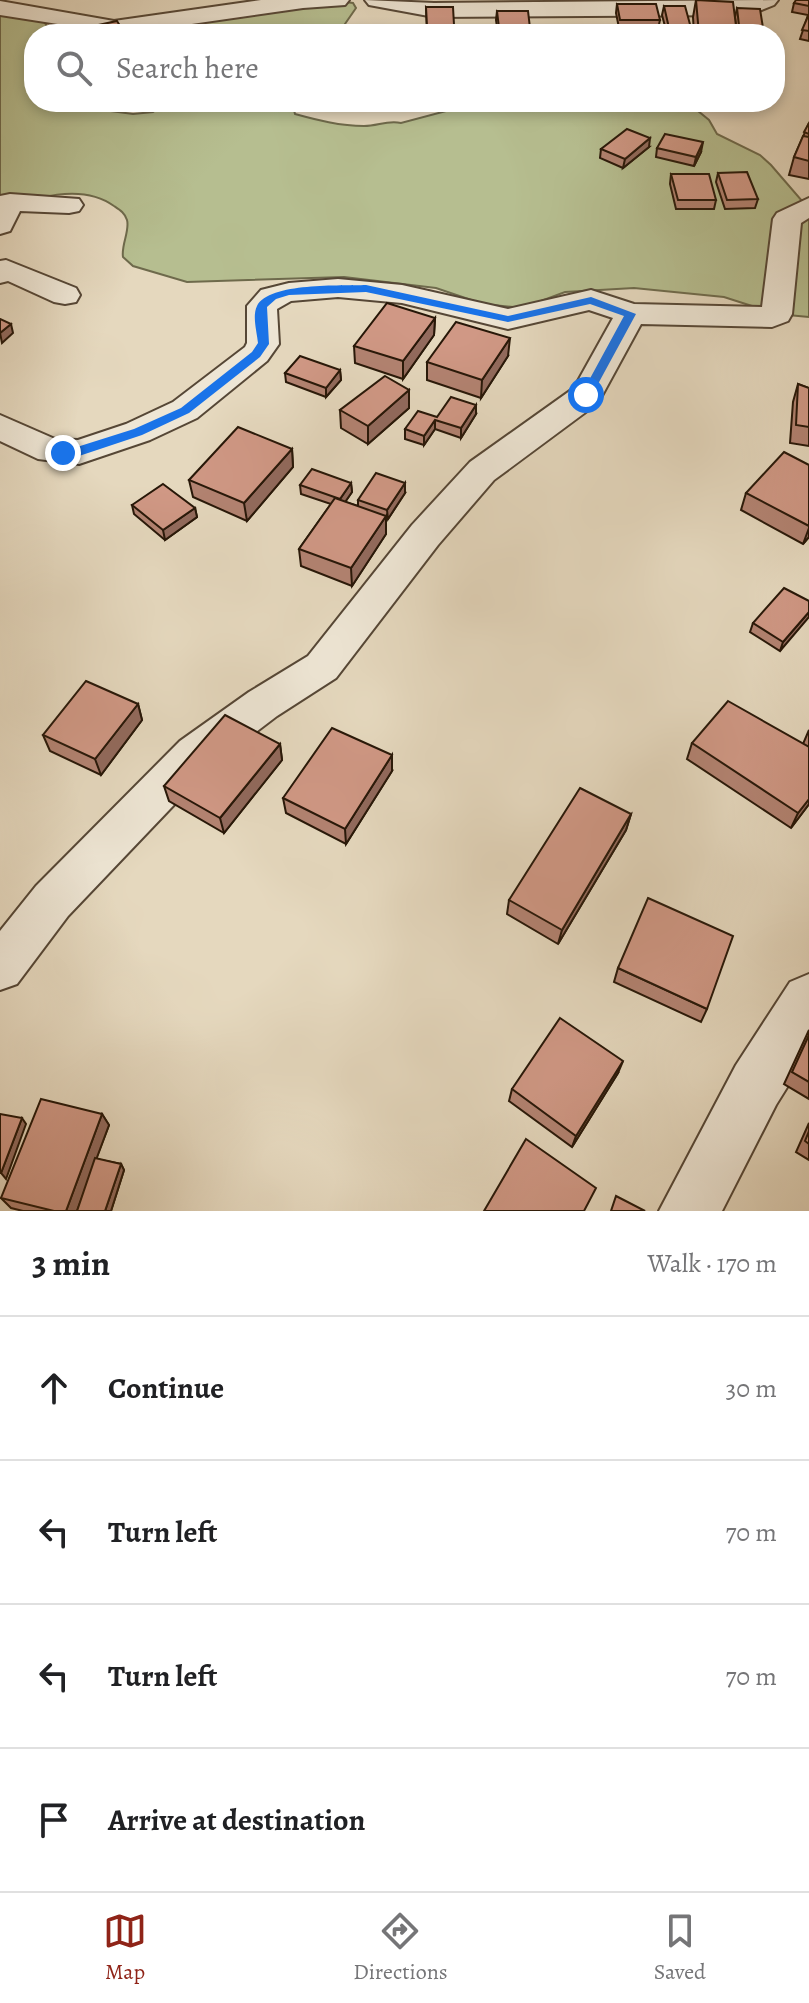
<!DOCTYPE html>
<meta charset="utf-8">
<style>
body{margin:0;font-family:Alegreya,serif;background:#f6f6f6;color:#202124}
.stop{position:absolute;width:24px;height:24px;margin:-18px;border:6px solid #1a73e8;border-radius:50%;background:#fff}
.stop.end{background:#1a73e8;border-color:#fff;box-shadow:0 2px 8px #0008}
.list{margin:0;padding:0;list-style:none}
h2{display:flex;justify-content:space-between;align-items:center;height:104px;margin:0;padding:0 32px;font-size:34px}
h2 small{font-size:26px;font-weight:400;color:#757577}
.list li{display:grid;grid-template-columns:52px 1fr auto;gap:24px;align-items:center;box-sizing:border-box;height:144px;padding:0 32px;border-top:2px solid #e0e0e0}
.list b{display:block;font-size:30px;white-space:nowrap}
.list em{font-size:26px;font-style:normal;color:#757577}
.icon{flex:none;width:44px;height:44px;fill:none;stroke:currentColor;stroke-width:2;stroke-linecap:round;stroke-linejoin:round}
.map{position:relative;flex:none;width:809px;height:1211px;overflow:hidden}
.search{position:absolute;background:#fff;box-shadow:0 4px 12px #0003;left:24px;right:24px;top:24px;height:88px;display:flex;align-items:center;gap:20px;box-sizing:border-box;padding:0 28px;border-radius:32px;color:#757577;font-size:30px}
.sheet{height:680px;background:#fff}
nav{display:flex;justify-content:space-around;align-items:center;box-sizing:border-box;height:112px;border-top:2px solid #e0e0e0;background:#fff;font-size:22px;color:#757577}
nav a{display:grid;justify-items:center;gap:4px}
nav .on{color:#8f2418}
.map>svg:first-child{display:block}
.green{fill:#b6be90;stroke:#6e6a4c;stroke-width:2}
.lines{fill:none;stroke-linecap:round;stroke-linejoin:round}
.minor-casing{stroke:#564736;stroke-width:4}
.tertiary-casing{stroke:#564736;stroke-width:4}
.minor{fill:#eee6d5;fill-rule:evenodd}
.tertiary{fill:#eee6d5;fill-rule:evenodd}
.wall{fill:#b38372;stroke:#271708;stroke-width:2}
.shaded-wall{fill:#926a5d;stroke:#271708;stroke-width:2}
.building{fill:#d09885;stroke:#271708;stroke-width:2}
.route{fill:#1a73e8}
</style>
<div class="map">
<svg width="809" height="1211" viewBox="0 0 809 1211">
<rect width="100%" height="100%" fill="#e5d8be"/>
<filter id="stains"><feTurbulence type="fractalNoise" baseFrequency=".0025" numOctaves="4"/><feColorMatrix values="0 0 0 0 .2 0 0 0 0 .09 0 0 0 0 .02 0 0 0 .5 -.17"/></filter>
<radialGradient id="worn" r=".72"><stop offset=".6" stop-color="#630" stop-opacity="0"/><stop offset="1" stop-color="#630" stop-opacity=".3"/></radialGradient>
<!-- green -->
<g class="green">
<polygon points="345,2 353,3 356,8 338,34 136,34 140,30"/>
<path d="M0,13L43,20L52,34H34V102H98L111,111L133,114L153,112L166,102H292L295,114C317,120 340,126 364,126C378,126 387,120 401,123L480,102H687L709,120L717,134L760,155L771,165L809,209V317L777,314L724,297L634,288L565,292L525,307H513L483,304L436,288L344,277L187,282L133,266L123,257C121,245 130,231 127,220C125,213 120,210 114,206C83,183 31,196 0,214Z"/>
</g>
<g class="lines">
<!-- minor casing -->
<g class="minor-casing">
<g id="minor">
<polygon points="261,0 349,0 345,5 303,8 122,34 0,15 0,1 114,21"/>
<polygon points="365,0 434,3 778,0 774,5 749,15 434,17 369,5"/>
<polygon points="10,194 79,199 83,205 79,211 69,213 20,211 10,231 0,234 0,196"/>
<polygon points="809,198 809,218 801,223 792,314 788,321 772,327 641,324 598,403 494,480 438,545 336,678 277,716 210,767 68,916 17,984 0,990 0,931 36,886 180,741 249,692 308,656 412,525 470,462 574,388 613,318 589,310 508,329 402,303 338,297 291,301 277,309 279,344 267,361 197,418 150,440 79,464 38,459 0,441 0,415 55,439 78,440 126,424 173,402 245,347 247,343 247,306 261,290 289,283 338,279 402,285 508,309 591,290 634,304 762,307 773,219 777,213"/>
<polygon points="6,260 76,288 80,295 76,302 65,304 54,302 8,281 0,283 0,261"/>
</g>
</g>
<!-- tertiary casing -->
<g class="tertiary-casing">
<polygon id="tertiary" points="809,974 809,1052 776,1105 722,1211 659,1211 736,1065 790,982"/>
</g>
<!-- minor -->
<use href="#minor" class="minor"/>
<!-- tertiary -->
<use href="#tertiary" class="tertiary"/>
</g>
<!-- wall -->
<g class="wall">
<polygon points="696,0 737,34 694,34 693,17"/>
<polygon points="809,0 809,41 800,39 808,15 792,12 794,3"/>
<polygon points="617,4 660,20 658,29 648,29 650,34 615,34 616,28 619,28 616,13"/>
<polygon points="664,6 691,28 690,34 667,34 662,15"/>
<polygon points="426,7 454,25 454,34 427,34"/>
<polygon points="737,8 764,34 737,34 735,17"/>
<polygon points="497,11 530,28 530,34 498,34 496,20"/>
<polygon points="809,123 809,179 789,175 794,157"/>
<polygon points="649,147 623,168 600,158 601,149"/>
<polygon points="657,148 701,152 694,166 656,157"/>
<polygon points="718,173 758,199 755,208 725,209 716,182"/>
<polygon points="671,174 716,200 714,209 676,209 670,184"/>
<polygon points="435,318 434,335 403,379 355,363 354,346"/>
<polygon points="508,356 481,398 427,380 427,362"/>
<polygon points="340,370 341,380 326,397 286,382 285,373"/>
<polygon points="798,384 809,388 809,446 790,443 793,402"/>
<polygon points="409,390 409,408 368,444 341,428 340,410"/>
<polygon points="476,414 461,438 435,429 424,445 405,439 405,429 437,417"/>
<polygon points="292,449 293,467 247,521 193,497 189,480"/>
<polygon points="809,465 809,537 803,544 741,510 746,493"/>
<polygon points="351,483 352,492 345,502 358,506 358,500 405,493 388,519 386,519 386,534 352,586 301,566 299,549 331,504 301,494 300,485"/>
<polygon points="132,505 195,508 197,517 165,540 134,514"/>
<polygon points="809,601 780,651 750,632 753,623"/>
<polygon points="138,704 142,720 101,775 50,751 43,735"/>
<polygon points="809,730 809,804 791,828 687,759 692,743 803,744"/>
<polygon points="280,744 282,760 224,833 169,801 164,786"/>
<polygon points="392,771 346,844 286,813 283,798"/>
<polygon points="631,814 626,830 558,944 507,914 509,900"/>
<polygon points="618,968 707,1009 701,1022 614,982"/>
<polygon points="809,1030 809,1099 784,1084"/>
<polygon points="618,1073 572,1147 509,1101 512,1089"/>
<polygon points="102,1114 109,1125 96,1159 121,1164 124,1170 111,1211 23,1211 11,1208 1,1198"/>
<polygon points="809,1123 809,1160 796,1152"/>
</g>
<!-- shaded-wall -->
<g class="shaded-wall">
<polygon points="117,102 142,102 118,107"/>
<polygon points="650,138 649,147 623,168 625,159"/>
<polygon points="703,142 701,152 694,166 696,157"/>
<polygon points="435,318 434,335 403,379 403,361"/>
<polygon points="11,324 13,333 2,343 0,333"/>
<polygon points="510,338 508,356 481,398 482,380"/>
<polygon points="340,370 341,380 326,397 326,388"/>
<polygon points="409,390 409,408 368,444 368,426"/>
<polygon points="476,405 476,414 461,438 461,428"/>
<polygon points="435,420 435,429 424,445 424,436"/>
<polygon points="292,449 293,467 247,521 244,503"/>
<polygon points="351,483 352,492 341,508 340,499"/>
<polygon points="405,483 405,493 388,519 387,510"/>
<polygon points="195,508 197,517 165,540 163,530"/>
<polygon points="386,516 386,534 352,586 351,568"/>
<polygon points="809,528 809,537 803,544"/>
<polygon points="809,612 809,617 780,651 783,642"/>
<polygon points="138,704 142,720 101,775 95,759"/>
<polygon points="280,744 282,760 224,833 220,818"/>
<polygon points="392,755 392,771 346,844 345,829"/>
<polygon points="809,799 809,804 791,828 798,813"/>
<polygon points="631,814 626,830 558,944 562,930"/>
<polygon points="623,1061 618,1073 572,1147 576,1136"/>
<polygon points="102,1114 109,1125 77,1211 66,1211"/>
<polygon points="22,1118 26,1124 6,1179 1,1173"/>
<polygon points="121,1164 124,1170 111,1211 105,1211"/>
</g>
<!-- building -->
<g class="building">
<polygon points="696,0 733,2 737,34 699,34"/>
<polygon points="796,0 809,0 809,6 794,3"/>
<polygon points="617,4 656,4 660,20 620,20"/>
<polygon points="664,6 685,6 691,28 669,28"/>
<polygon points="426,7 453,7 454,25 427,26"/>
<polygon points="737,8 760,9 764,34 740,34"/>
<polygon points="497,11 528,11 530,28 499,28"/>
<polygon points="809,14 809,31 802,30"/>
<polygon points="117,21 125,34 89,34 85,28"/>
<polygon points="647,27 650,34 618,34 616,28"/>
<polygon points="809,123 809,134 804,132"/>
<polygon points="627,129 650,138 625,159 601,149"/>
<polygon points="665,134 703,142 696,157 657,148"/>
<polygon points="803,136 809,137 809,161 794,157"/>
<polygon points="747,172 758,199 727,200 718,173"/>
<polygon points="671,174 709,174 716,200 678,200"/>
<polygon points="387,303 435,318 403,361 354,346"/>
<polygon points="0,319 11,324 0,333"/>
<polygon points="456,322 510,338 482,380 427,362"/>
<polygon points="300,356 340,370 326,388 285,373"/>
<polygon points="385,376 409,390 368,426 340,410"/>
<polygon points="798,384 809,388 809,427 796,425"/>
<polygon points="451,397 476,405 461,428 435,420 424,436 405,429 418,411 437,417"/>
<polygon points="238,427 292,449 244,503 189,480"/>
<polygon points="784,452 809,465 809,526 746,493"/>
<polygon points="312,469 351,483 340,499 300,485"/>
<polygon points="376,473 405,483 387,510 358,500"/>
<polygon points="163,484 195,508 163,530 132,505"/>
<polygon points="335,498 386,516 351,568 299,549"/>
<polygon points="784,588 809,601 809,612 783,642 753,623"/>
<polygon points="86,681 138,704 95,759 43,735"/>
<polygon points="728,701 809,747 809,799 798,813 692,743"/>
<polygon points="225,715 280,744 220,818 164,786"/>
<polygon points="332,728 392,755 345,829 283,798"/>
<polygon points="580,788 631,814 562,930 509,900"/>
<polygon points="648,898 733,936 707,1009 618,968"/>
<polygon points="560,1018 623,1061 576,1136 512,1089"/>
<polygon points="809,1035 809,1082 792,1072"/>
<polygon points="41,1099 102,1114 66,1211 54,1211 1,1198"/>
<polygon points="0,1114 22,1118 1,1173 0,1173"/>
<polygon points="809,1131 809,1144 805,1141"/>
<polygon points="526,1139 596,1188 584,1211 484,1211"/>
<polygon points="95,1158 121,1164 105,1211 77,1211"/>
<polygon points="616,1196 645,1211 611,1211"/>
</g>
<!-- route -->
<path class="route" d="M366,285L508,316L591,297L636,314L592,395L586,399L581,395L624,316L590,304L508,322L366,292L289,295L276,299L267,307L269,344L260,357L189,413L142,435L79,456L63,458L58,453L134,429L181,408L252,352L258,343C257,332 252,316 257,306C269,282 342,286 366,285Z"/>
<rect width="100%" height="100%" filter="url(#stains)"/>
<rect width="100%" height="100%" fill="url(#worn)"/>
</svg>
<div class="stop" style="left:586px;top:395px"></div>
<div class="stop end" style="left:63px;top:453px"></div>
<div class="search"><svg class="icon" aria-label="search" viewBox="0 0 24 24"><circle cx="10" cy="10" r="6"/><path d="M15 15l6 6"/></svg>Search here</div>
</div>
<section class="sheet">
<h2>3 min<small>Walk · 170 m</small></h2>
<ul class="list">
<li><svg class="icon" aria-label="ahead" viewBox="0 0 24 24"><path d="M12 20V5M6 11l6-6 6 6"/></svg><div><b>Continue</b></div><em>30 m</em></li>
<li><svg class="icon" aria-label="left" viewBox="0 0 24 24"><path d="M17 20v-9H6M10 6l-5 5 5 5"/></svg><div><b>Turn left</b></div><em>70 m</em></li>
<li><svg class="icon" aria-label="left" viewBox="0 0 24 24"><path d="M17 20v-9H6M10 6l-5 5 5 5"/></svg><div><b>Turn left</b></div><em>70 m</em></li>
<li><svg class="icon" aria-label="arrive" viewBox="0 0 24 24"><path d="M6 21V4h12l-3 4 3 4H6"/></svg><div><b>Arrive at destination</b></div></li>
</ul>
</section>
<nav>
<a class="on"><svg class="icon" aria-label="map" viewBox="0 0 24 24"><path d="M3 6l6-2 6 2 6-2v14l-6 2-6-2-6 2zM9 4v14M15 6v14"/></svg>Map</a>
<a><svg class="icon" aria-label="directions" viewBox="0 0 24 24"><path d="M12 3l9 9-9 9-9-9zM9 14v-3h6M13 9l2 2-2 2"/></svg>Directions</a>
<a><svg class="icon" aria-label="saved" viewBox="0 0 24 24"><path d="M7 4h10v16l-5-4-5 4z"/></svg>Saved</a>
</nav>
